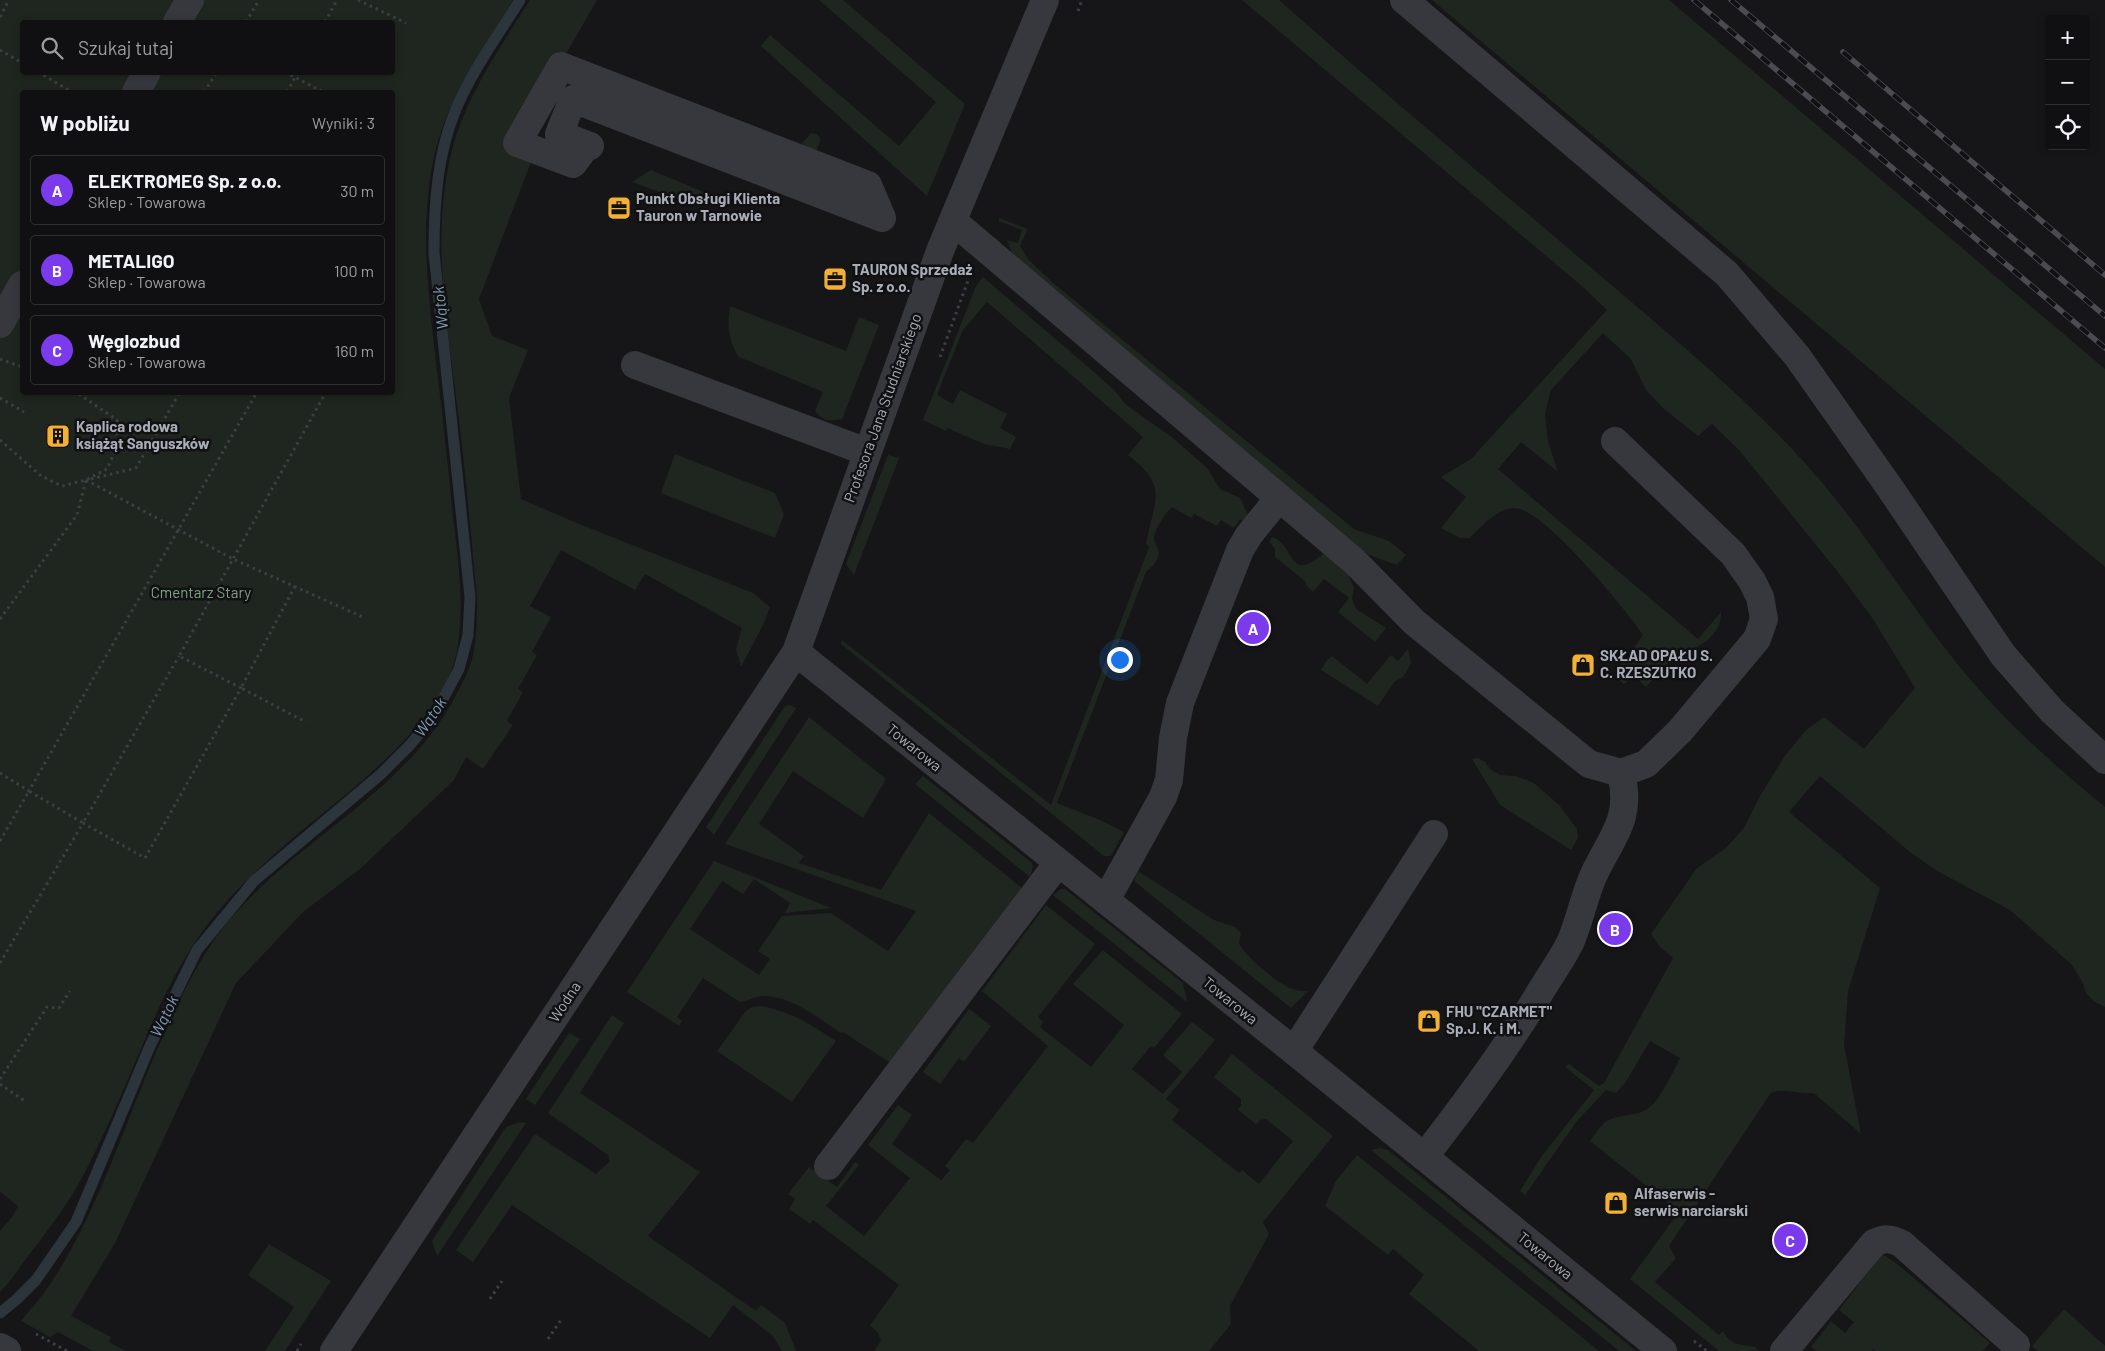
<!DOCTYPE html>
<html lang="pl">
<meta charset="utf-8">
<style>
body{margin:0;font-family:Barlow,sans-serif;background:#19191b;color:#f1f3f6}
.controls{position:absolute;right:15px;top:15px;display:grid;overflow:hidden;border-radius:5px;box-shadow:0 2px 8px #0003}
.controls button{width:45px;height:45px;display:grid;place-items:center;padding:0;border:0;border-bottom:1px solid #303032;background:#101012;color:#f1f3f6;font:25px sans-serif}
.you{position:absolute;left:1119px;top:659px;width:18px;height:18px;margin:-12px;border:4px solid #fff;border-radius:50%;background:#1a73e8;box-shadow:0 0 0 8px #1a73e833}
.badge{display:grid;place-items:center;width:32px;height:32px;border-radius:50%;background:#7c3aed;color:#fff;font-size:16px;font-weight:700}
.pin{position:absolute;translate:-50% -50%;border:2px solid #fff;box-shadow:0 1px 5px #0006}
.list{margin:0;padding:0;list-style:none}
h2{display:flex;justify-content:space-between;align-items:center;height:65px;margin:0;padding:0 20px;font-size:21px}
h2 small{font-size:16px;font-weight:400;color:#9c9d9f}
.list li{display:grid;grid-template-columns:32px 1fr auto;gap:15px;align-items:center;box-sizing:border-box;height:70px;margin:0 10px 10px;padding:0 10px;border:1px solid #303032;border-radius:5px}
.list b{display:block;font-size:19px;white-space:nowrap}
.list p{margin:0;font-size:16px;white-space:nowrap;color:#9c9d9f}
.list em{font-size:16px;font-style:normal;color:#9c9d9f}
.icon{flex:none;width:28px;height:28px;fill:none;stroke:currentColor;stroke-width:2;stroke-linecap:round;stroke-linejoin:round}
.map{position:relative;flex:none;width:2105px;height:1351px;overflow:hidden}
.search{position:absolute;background:#101012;box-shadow:0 2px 8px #0003;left:20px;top:20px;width:375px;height:55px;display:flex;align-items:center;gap:12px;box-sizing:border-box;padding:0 18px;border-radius:5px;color:#9c9d9f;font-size:19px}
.panel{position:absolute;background:#101012;box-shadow:0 2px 8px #0003;left:20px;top:90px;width:375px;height:305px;border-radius:5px}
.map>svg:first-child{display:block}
.green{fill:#1e261f;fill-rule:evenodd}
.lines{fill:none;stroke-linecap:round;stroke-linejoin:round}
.stream{stroke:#2c353c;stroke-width:11}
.path{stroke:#3d3f44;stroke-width:3;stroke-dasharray:2.5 4;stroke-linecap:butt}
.minor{stroke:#37383d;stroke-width:28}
.rail-casing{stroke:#4a4c52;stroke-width:5.5}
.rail{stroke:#111113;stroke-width:4;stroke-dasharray:11;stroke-linecap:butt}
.labels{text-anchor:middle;stroke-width:5;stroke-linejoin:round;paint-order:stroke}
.poi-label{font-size:15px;font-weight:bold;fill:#a8adb8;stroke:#111113;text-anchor:start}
.street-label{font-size:15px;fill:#a8adb8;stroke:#111113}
.park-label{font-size:15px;fill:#7fa381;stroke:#111113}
.water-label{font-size:16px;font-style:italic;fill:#7f9bb3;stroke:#111113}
</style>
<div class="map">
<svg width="2105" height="1351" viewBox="0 0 2105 1351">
<rect width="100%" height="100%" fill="#161618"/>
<!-- green -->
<g class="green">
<path d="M0,0H513C488,42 458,83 442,129C415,204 429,302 438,379C443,418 447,457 451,497C456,548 466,600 457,651C444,723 348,792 294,837C268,860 242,883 220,909C176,960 152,1023 126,1084C111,1118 96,1153 78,1185C65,1208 48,1230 32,1251C21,1265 12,1280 0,1292V1231L13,1216L18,1206L0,1192ZM22,22H392V72H22ZM22,92H392V392H22Z"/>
<path d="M530,0H597L563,59L796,150L811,133L817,134L821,139L812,163L561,67L511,153L531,162L479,299L492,336L528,350L509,398L521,499L572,521L753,593L770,607L764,623L741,667L736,649L742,628L645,574L635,590L561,550L530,606L551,617L532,652L537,655L518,689L523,692L507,721L513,725L483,769L466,757L454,780L360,869L303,912L236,983L115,1243L71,1316L111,1337L109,1342L126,1351H93L58,1332L50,1337L21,1321C31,1309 42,1296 51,1283C95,1216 122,1133 153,1059C174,1012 194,964 226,924C294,841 402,795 454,699C461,685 470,670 473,655C477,636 477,617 477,598C471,536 466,475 458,413C447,322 428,226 456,136C472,87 503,43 530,0Z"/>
<polygon points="819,0 843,0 965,104 927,196 761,46 770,35 899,146 936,102"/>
<path d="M1242,0H1279C1385,94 1494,185 1602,277C1671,336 1742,394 1804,462C1860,523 1903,596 1955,661C1999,716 2051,763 2105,807V1007L2095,1002L2086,993L2082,981L2071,964L2010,910L1937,871L1910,852L1820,776L1789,812L1880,888L1848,991L1844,1045L1861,1134L1814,1093C1800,1095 1783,1087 1771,1093L1669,1246L1676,1258L1655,1282L1719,1335L1723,1331C1730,1346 1741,1344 1755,1347L1758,1351H1719L1630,1279L1679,1212L1590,1141C1596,1133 1602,1122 1611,1119C1623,1114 1638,1116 1649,1108C1660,1099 1674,1071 1680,1058L1650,1041L1625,1083L1616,1093L1606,1090L1577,1121L1525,1195L1520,1191L1541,1157L1594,1090L1565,1067L1569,1064L1599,1086L1604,1083L1673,958L1660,947L1651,934L1697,868L1726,848L1744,828L1760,796L1784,757L1806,730L1824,717L1864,749L1915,688L1873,619L1838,572L1739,450L1712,424L1698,436L1663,408L1646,390L1631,359L1603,333L1551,390L1545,414L1548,442L1558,472L1521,442L1498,469L1698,639L1721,612C1722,642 1687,650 1668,664C1660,670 1653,679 1646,687L1633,675L1624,684L1614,676L1643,635C1626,610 1541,505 1513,508C1495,510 1482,526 1470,538H1460L1441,528L1466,497L1441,477L1471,459L1607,310L1583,287Z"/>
<polygon points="1432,0 1669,0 2105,369 2105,567"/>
<polygon points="651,170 706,193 700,207 632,182"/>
<polygon points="999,218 1028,229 1020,246 1028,259 1052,282 1354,529 1389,541 1406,555 1397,565 1369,555 1347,538 1012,253 1007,240 1018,243 1022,230 999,221"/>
<path d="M983,277L1094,372L1115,391L1125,404L1173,438L1207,468L1220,489L1240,498L1248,515L1246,523L1240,519L1234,528L1221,520L1217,526L1194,514L1191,518L1172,507C1164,515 1156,527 1154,538C1154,543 1157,544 1158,549C1161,559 1153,566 1146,572L1057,803L1100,820L1124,832L1111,856H1104L841,644L842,640L1051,805L1149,547L1146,544C1153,501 1171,488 1128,455L1143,437L987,302L963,330L937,395L953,404L960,390L1007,414L1000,428L1016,437L1010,449L984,444L947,428L946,431L923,420L976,286Z"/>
<path d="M730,306L846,351L859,317L879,325L842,419C829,421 824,422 815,411L823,392L739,357C728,341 727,325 730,306Z"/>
<polygon points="675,454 775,493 784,514 775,538 661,493"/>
<polygon points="888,455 899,458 854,575 846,564"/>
<path d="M1272,537C1296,545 1287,585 1324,553L1345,567L1354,588L1352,598L1356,609L1386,628L1375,642L1338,612L1349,598L1324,579L1313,592L1305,584L1306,582L1275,557V549L1269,541Z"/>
<polygon points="1408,649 1411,662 1408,669 1403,677 1394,682 1378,706 1321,670 1327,660 1332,656 1367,684 1391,655 1398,661"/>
<polygon points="790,705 796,708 714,835 706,827 785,706"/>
<path d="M809,717L886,779L863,818L793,771L759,824L804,856L799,863L881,890L929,813L1022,888L895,1059L889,1062L843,1032L841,1033C818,1018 792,996 763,996C756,996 747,1001 740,1002L703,978L677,1017L682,1021L679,1026L627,992L714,861L831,908L785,913L790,903L754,879L743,894L722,881L690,929L759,975L770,959L758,951L782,916L831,913L888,951L916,911L725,844Z"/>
<polygon points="1478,758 1485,762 1490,769 1500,775 1515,776 1534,783 1559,805 1577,829 1578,838 1571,850 1500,805 1472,759"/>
<polygon points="923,776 1032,863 1033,867 1030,877 915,784"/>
<path d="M1138,871L1214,920L1235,927L1241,933L1239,944C1247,957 1277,984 1293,989C1297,991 1303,991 1308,991L1291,1008L1134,881Z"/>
<polygon points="1061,889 1065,889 1183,983 1187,1002 1053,895"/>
<polygon points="1046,905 1095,944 1038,1017 1043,1022 1040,1027 1091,1067 1124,1025 1073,984 1103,950 1182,1014 1154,1048 1151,1046 1132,1069 1163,1094 1182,1072 1163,1055 1192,1022 1215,1040 1166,1099 1180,1110 1172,1120 1239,1173 1242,1170 1259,1184 1293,1141 1266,1119 1260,1120 1256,1124 1238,1110 1241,1105 1241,1099 1214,1077 1232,1054 1333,1136 1263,1222 1269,1234 1230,1306 1231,1324 1209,1351 874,1351 881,1341 878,1333 870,1325 899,1285 813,1220 810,1224 789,1209 795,1199 788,1194 809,1167 837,1187 855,1162 859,1165 826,1206 864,1236 910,1178 868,1145 898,1105 912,1115 892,1144 941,1180 950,1170 945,1166 966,1139 973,1143 1048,1046 982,991"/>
<path d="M762,1006C794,1013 810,1024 836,1041L792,1102L717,1051L746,1011L752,1007Z"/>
<polygon points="969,1009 991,1026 964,1062 959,1058 940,1084 923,1072"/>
<polygon points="612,1015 624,1023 580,1093 700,1172 648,1236 756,1311 761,1305 785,1323 796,1351 782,1351 773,1336 733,1305 710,1338 512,1205 473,1262 456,1250 535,1134 596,1174 610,1161 608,1155 548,1113"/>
<polygon points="569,1033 580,1039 535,1105 526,1099"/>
<polygon points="520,1122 526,1123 437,1256 432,1241 506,1127"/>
<polygon points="1381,1148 1388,1150 1636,1351 1619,1351 1371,1150"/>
<polygon points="1357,1155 1599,1351 1479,1351 1409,1294 1424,1275 1393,1249 1388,1255 1325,1206 1336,1181"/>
<polygon points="269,1244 331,1281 285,1351 265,1351 294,1307 248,1275"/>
<polygon points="1882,1254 1896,1263 1990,1343 1983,1351 1876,1351 1873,1349 1872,1351 1817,1351 1811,1347 1831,1321 1845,1333 1854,1322 1839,1310"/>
<polygon points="2064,1309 2105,1346 2105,1351 2038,1351 2032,1346"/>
</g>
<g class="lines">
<!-- stream -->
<path class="stream" d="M0,1313L16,1300L36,1280L76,1222L150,1046L197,950L254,881L381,774L410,745L434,716L459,669L468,635L470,597L434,253C434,205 437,154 456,109C472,71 498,35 520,0"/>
<!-- path -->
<g class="path">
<polyline points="358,0 406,23"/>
<polyline points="1078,11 1082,0"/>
<polyline points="0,17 9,0"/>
<polyline points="246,22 259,0"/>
<polyline points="325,22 337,0"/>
<polyline points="0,50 22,63"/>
<polyline points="38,72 72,92"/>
<polyline points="285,72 323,92"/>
<polyline points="204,92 217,72"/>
<polyline points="287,92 298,72"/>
<polyline points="940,357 969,278"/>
<polyline points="0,359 22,367"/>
<polyline points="0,398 24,412"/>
<polyline points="0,440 41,476 62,486 86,480 107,469 117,447 117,420 76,392"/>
<polyline points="91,479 136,468 180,392"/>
<polyline points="86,480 233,559 365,618"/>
<polyline points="295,586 241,688 306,722"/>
<polyline points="0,619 77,515 86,480"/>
<polyline points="0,773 29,791 257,392"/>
<polyline points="0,841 29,791 83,823 179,656"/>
<polyline points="0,963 83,823 145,858 241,688 179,656 326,392"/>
<polyline points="0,1079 47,1007 59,1008 70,991"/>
<polyline points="0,1084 26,1102"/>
<polyline points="490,1299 502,1281"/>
<polyline points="36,1334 67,1351"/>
<polyline points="548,1339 561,1320"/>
<polyline points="1694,1341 1707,1351"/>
<polyline points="297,1351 301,1344"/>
</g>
<!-- minor -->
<g class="minor">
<polyline points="1404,0 1727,274 1797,356 1890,488 2003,655 2052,711 2105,760"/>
<polyline points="177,22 190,0"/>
<polygon points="561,66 868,185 882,218 573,99 559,134 590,146 584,149 573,164 517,143"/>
<polyline points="136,92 147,72"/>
<polyline points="953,221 1355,562 1414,622 1589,764 1621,773 1646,764 1680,731 1757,639 1764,619 1760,597 1752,581 1733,554 1615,441"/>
<polyline points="0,324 22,285"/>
<polyline points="635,365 867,452"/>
<polyline points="796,652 1294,1051 1663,1351"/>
<polyline points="1106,900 1163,797 1169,780 1173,738 1180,703 1240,550 1249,535 1279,498"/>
<polyline points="1294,1051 1434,834"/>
<path d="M1424,1157C1467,1102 1507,1048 1542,989C1551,974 1562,959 1570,943C1580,921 1584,895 1595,872C1614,834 1632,817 1621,773"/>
<polyline points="828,1166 1058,863"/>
<polyline points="0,1347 7,1351"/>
<polyline points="334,1351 796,652 940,251 1045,0"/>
<path d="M1784,1351L1874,1243C1885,1238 1891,1238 1902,1244L2016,1345"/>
</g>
<!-- rail casing -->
<g class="rail-casing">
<g id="rail">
<polyline points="1694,0 2105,348"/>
<polyline points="1731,0 2105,316"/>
<polyline points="1843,52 2105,275"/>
</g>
</g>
<!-- rail -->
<use href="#rail" class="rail"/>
</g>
<!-- icons -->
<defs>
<g id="office-square" transform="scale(1.25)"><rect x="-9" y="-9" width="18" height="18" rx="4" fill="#f2b134" stroke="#111113"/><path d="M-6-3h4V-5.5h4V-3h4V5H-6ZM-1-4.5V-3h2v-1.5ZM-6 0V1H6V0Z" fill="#111"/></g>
<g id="building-square" transform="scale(1.25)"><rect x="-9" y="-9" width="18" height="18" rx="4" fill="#f2b134" stroke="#111113"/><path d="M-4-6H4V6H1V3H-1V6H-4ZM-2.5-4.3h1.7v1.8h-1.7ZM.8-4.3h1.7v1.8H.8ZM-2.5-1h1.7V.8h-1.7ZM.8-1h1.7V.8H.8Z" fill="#111"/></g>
<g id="shop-square" transform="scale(1.25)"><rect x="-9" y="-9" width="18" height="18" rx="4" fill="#f2b134" stroke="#111113"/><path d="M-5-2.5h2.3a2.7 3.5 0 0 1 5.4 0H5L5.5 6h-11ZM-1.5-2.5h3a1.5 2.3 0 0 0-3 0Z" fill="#111"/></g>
</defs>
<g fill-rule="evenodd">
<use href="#office-square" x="619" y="208"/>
<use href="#office-square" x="835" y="279"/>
<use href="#building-square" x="58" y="436"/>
<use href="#shop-square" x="1583" y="665"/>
<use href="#shop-square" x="1429" y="1021"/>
<use href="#shop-square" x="1616" y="1203"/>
</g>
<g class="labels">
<!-- poi labels -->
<g class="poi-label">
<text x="636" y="204">Punkt Obsługi Klienta<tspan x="636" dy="17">Tauron w Tarnowie</tspan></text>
<text x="852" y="275">TAURON Sprzedaż<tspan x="852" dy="17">Sp. z o.o.</tspan></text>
<text x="76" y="432">Kaplica rodowa<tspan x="76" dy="17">książąt Sanguszków</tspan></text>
<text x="1600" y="661">SKŁAD OPAŁU S.<tspan x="1600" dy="17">C. RZESZUTKO</tspan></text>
<text x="1446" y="1017">FHU "CZARMET"<tspan x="1446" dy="17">Sp.J. K. i M.</tspan></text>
<text x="1634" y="1199">Alfaserwis -<tspan x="1634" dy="17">serwis narciarski</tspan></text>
</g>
<!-- street labels -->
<g class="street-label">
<text transform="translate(883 408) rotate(-70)" y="5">Profesora Jana Studniarskiego</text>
<text transform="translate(914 748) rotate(39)" y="5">Towarowa</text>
<text transform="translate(1230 1001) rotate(39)" y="5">Towarowa</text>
<text transform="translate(565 1002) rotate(-57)" y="5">Wodna</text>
<text transform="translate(1545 1256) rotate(39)" y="5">Towarowa</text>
</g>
<!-- park labels -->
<g class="park-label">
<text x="201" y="598">Cmentarz Stary</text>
</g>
<!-- water labels -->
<g class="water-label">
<text transform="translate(440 308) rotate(-96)" y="6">Wątok</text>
<text transform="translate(430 717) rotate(-56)" y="6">Wątok</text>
<text transform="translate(164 1016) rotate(-64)" y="6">Wątok</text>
</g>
</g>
</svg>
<div class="controls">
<button>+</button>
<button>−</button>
<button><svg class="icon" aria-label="locate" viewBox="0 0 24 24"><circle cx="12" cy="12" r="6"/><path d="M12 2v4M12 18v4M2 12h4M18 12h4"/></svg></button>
</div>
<div class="you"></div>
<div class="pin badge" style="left:1253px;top:628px">A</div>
<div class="pin badge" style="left:1615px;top:929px">B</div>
<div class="pin badge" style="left:1790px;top:1240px">C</div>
<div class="search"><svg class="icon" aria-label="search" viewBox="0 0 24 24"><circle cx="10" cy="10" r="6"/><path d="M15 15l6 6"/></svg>Szukaj tutaj</div>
<section class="panel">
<h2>W pobliżu<small>Wyniki: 3</small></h2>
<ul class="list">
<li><span class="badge">A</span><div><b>ELEKTROMEG Sp. z o.o.</b><p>Sklep · Towarowa</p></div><em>30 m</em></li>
<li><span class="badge">B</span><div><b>METALIGO</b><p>Sklep · Towarowa</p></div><em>100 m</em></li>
<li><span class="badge">C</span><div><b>Węglozbud</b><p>Sklep · Towarowa</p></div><em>160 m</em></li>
</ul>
</section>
</div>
